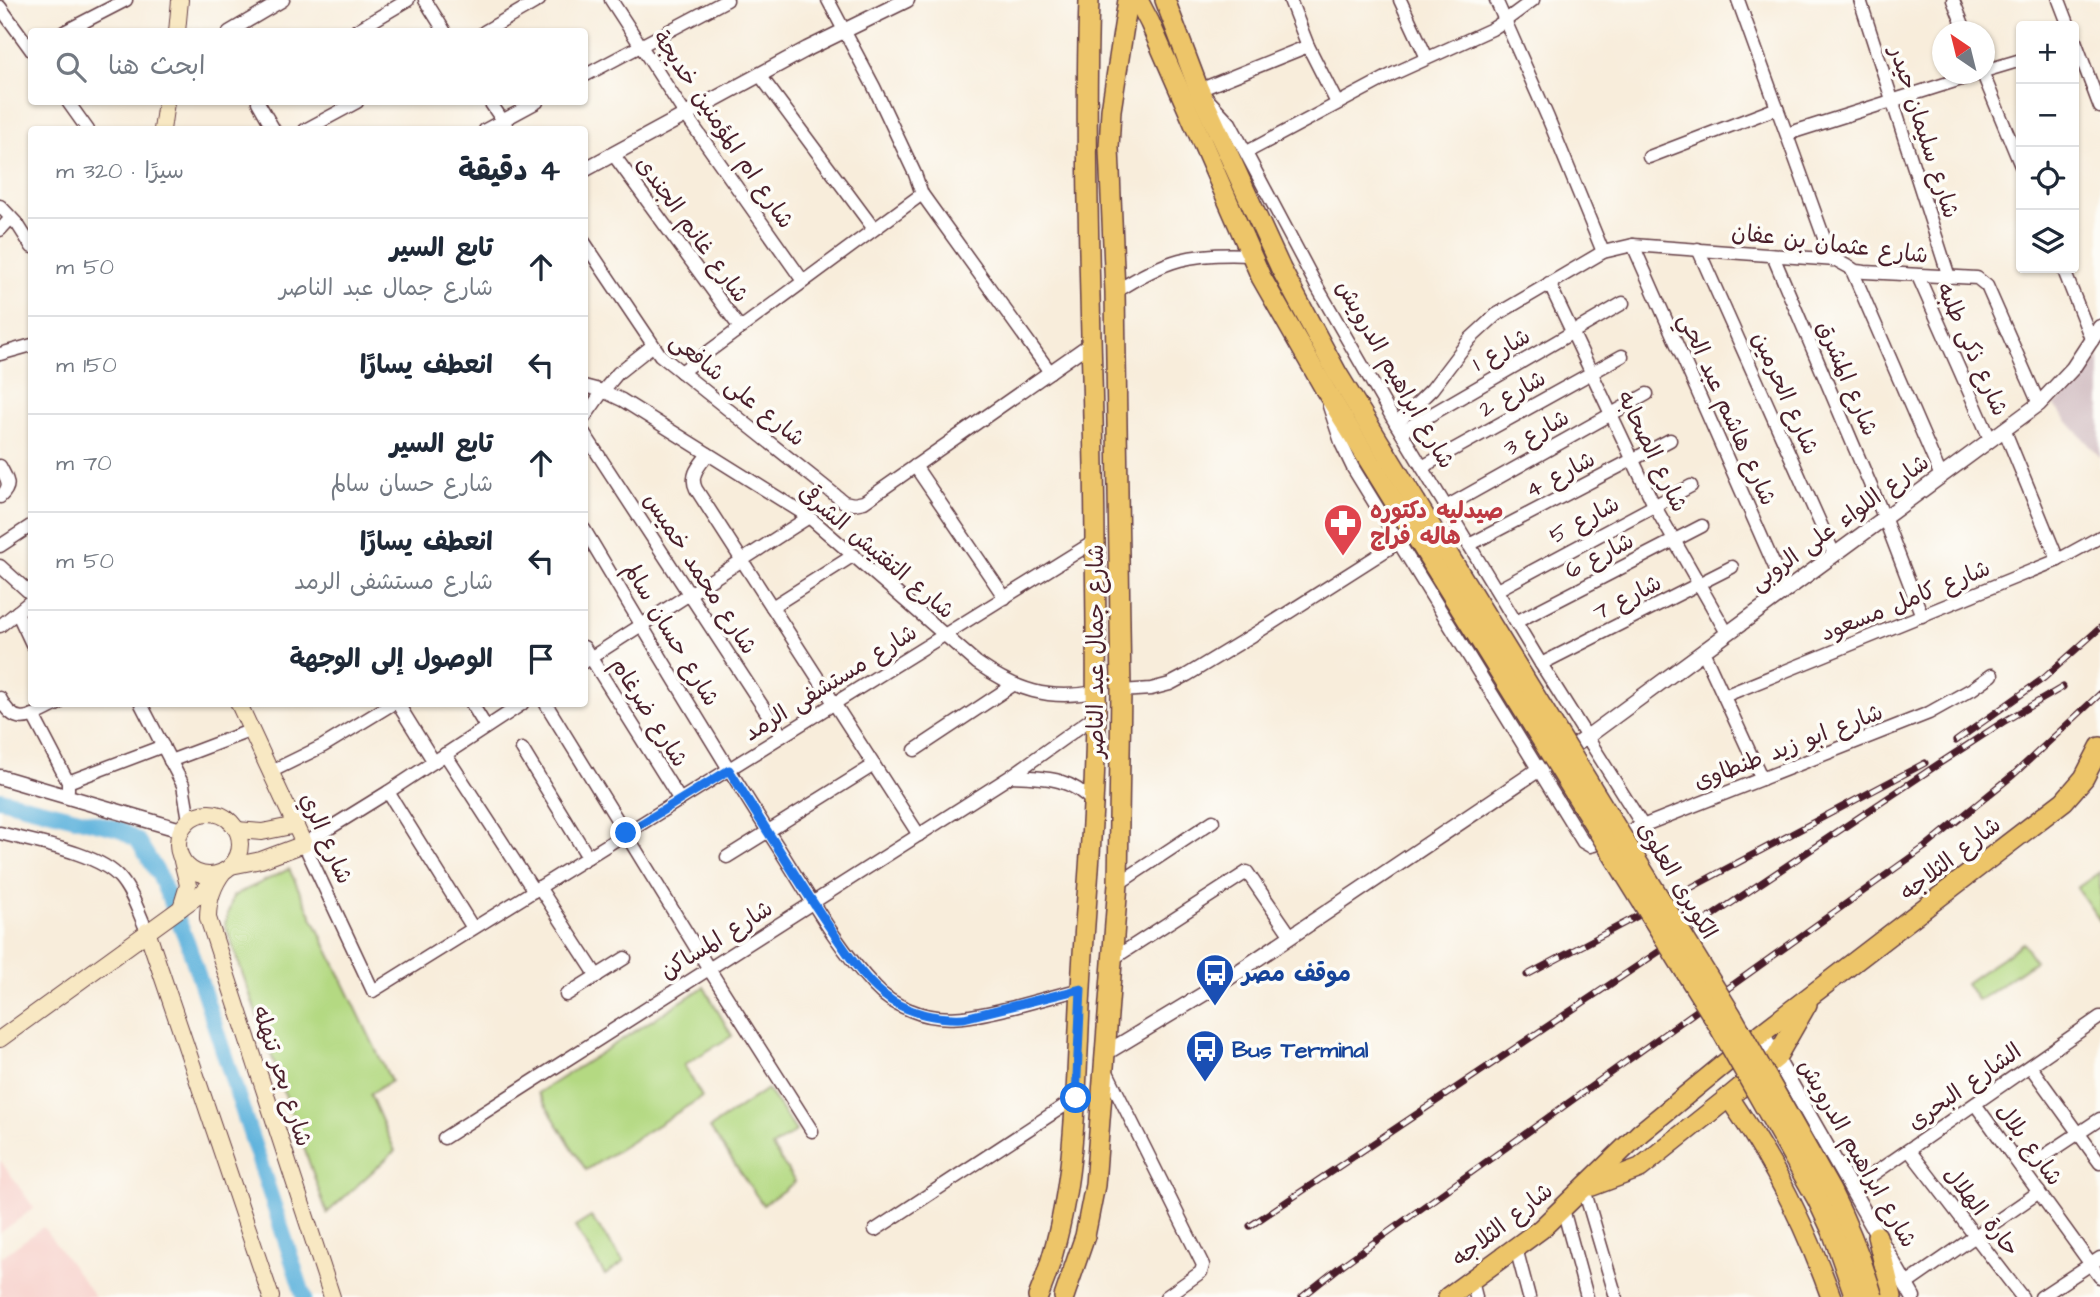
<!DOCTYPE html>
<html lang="ar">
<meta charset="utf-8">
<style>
body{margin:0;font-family:"Architects Daughter","Playpen Sans Arabic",sans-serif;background:#f2f2f3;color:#1f2937;direction:rtl}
.controls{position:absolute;right:21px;top:21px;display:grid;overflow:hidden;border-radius:7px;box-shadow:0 2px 5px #0004}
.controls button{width:63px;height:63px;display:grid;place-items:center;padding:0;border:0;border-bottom:2px solid #e0e1e3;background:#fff;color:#1f2937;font:35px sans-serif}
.compass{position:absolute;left:1932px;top:21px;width:63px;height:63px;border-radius:50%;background:#fff;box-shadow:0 2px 5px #0004;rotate:325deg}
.stop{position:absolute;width:21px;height:21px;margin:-16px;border:5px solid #1a73e8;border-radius:50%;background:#fff}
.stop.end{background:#1a73e8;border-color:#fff;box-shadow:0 2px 7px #0008}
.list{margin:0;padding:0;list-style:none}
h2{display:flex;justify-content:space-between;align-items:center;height:91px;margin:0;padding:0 28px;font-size:30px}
h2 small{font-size:23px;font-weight:400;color:#747a83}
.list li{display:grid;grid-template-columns:46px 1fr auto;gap:21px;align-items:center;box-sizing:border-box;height:98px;padding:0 28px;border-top:2px solid #e0e1e3}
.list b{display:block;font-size:26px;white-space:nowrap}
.list p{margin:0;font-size:23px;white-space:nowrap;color:#747a83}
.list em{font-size:23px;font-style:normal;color:#747a83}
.icon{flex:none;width:38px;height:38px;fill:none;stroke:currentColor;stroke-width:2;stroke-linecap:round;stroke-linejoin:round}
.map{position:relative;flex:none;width:2100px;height:1297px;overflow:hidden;direction:ltr}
.search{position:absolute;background:#fff;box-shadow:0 2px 5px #0004;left:28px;top:28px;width:560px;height:77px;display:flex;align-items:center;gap:18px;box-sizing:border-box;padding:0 24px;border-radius:7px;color:#747a83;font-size:26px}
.panel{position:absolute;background:#fff;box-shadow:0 2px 5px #0004;left:28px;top:126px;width:560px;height:581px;border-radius:7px;direction:rtl}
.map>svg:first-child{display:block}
.built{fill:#f7d0ca}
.industrial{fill:#d2bec2}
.green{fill:#b4d982;stroke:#7f7c56;stroke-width:2}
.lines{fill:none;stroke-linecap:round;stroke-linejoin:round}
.canal{stroke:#61b4dd;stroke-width:16}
.minor-casing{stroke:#643e45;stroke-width:15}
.tertiary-casing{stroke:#643e45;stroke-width:17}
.secondary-casing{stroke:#643e45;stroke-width:18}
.primary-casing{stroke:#643e45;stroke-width:22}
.minor{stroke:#fff;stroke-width:12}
.tertiary{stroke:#fff;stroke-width:14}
.secondary{stroke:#f8e8c3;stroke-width:16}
.primary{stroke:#edc569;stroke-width:19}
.rail-casing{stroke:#4a1f2b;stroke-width:7}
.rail{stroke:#fdfcf7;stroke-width:4.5;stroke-dasharray:13;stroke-linecap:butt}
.primary-bridge-casing{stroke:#643e45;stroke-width:22;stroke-linecap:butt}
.primary-bridge{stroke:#edc569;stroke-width:19}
.route{stroke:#1a73e8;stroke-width:9}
.labels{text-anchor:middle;stroke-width:7;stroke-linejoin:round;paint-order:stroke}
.street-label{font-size:23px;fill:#4a1f2b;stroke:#fdfcf7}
.health-label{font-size:23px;font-weight:bold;fill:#be3a42;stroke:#fdfcf7;text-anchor:start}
.transit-label{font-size:23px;font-weight:bold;fill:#164399;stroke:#fdfcf7;text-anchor:start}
</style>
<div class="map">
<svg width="2100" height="1297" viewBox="0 0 2100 1297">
<rect width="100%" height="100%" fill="#fdfcf7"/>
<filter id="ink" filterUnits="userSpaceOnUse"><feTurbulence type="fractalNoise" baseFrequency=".0143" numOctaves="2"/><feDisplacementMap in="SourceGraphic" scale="14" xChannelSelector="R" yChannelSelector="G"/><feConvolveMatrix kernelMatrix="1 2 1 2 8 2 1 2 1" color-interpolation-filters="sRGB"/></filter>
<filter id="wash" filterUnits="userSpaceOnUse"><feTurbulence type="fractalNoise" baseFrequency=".00686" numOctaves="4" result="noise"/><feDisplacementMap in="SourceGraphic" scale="28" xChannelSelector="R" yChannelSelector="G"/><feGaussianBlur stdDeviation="1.57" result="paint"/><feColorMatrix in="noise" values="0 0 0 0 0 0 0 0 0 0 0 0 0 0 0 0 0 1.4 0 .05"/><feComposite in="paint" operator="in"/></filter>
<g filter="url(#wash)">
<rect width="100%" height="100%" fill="#f8eddb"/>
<!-- built -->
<g class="built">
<polygon points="0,1160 34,1208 0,1233"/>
<polygon points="43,1227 95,1297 0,1297 0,1258"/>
</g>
<!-- industrial -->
<polygon class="industrial" points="2100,356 2100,457 2054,406 2095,365"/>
<!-- green -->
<g class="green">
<polygon points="289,869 391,1081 370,1094 395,1151 327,1213 225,924 233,896"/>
<polygon points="2100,872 2100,921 2077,888"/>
<polygon points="2023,943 2035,961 1978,1001 1966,983"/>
<polygon points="704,987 732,1036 684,1065 702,1097 586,1170 538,1093"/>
<polygon points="767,1089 796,1131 772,1147 795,1182 763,1205 710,1128"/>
<polygon points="591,1217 624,1262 605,1275 575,1227"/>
</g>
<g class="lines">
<!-- canal -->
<polyline class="canal" points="0,799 119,829 138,841 159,875 187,941 304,1297"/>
</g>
</g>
<g filter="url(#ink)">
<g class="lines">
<!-- minor casing -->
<g class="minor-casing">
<g id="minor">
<polyline points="425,0 445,32"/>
<polyline points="611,0 685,114 803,281"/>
<polyline points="828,0 874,87 915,174 922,194 1050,372"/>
<polyline points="1290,0 1308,46 1337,103"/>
<polyline points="1400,0 1427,58"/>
<polyline points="1496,0 1548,118 1603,252"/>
<polyline points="1738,0 1832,260"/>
<polyline points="1860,0 1949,277"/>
<polyline points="1953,0 1966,32"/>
<polyline points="2059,0 2069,26"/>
<polyline points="0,7 32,51"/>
<polyline points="64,32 126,0"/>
<polyline points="229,32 283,0"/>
<polyline points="354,32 408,0"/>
<polyline points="484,32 539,0"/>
<polyline points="2074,38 2100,107"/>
<polyline points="1308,46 1199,90 1230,123 1316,285 1396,424 1541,664 1643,826"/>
<polyline points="1984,71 2021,60"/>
<polyline points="759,74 874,229"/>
<polyline points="1983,74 2021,166"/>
<polyline points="584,76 727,0"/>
<polyline points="68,102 88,130"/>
<polyline points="258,102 274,130"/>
<polyline points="490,102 509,130"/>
<polyline points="305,130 357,102"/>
<polyline points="485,130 537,102"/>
<polyline points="1787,134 1977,74"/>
<polyline points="1247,152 1393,74 1492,29 1506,20 1533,0"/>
<polyline points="613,154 740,328"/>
<polyline points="1649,157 1777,108"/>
<polyline points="0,206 18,225 32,247"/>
<polyline points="0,230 11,218"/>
<polyline points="584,242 660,355 844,502 854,504 864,502 1091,343"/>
<polyline points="1633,245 1785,590"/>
<polyline points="1698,249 1834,554"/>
<polyline points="1773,256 1884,517 1922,616"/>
<polyline points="1851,268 1941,476"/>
<polyline points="2063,268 2092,341"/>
<polyline points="1918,276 1990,439"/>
<polyline points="1549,283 1654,505 1727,633"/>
<path d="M1115,292C1166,259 1191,252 1252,255"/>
<polyline points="0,354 32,345"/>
<polyline points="681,372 922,194"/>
<path d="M584,386L603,391L622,400L809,517L977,663C1016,690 1048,701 1095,692"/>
<polyline points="1329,406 1342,445 1353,468 1583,842 1590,846 1594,845 1929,713 1972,689 1992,675"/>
<polyline points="584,418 603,391 618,373 652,346"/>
<polyline points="1396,424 1432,389 1470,339 1496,315 1603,252 1633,245 1836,260 1856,271 1865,272 1977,278 1987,286 2039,404"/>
<polyline points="2004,429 2058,560"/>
<polyline points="1401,432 1623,303"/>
<polyline points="584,433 782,736"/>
<path d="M708,454C700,465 689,475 696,489L919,835"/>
<path d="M0,466C7,480 13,485 0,497"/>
<polyline points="915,466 1005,598"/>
<polyline points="1422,467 1622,356"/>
<polyline points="1446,507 1647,394"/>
<path d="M584,529C648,636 711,743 778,847C808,894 836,946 875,987C884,997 897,1005 910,1010C945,1025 978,1015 1014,1007C1036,1001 1058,995 1081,989"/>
<polyline points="1469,545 1670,440"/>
<polyline points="0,546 32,525"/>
<polyline points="0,566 32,595"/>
<polyline points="1497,590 1691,486"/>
<polyline points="772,607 854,555"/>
<polyline points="17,612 32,644"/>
<polyline points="1516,622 1702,526"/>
<polyline points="0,626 32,600"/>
<polyline points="584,647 680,800"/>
<polyline points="1703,651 1762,779"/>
<polyline points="584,662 809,517"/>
<polyline points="1541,664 1732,567"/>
<polyline points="1121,691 1151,689 1170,684 1187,675 1253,635 1399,542"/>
<polyline points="1724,696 2058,560 2100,537"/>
<path d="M0,698C16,731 33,715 58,704"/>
<polyline points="141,704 183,785 189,820"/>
<polyline points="398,704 434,762"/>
<polyline points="472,704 486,727"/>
<polyline points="522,704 388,792 304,844 373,991 1095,541"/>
<polyline points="546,704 709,969 812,1131"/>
<polyline points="33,715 68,782 68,790"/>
<polyline points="522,749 588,857"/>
<polyline points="915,750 1013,685"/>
<polyline points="445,754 534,891"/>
<polyline points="170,761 252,730"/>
<polyline points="272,771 323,746 392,704"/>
<path d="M1011,776C1045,778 1068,776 1094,803"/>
<polyline points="68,782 163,746"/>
<polyline points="388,792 473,928"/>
<path d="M0,833C33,842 99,853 120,878C133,893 139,914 147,931"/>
<polyline points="727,857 874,765"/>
<polyline points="1118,884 1213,821"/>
<polyline points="539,887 597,976"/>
<polyline points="1111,960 1247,872 1291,936"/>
<polyline points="566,995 625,958"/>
<polyline points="2030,1066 2100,1163"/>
<polyline points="1106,1070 1203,1265 1201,1272 1166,1297"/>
<polyline points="1975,1104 2100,1277"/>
<polyline points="444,1138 1011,776 1095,716"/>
<polyline points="1909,1150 2022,1297"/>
<polyline points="2023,1170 2100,1119"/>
<polyline points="1584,1189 1616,1297"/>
<polyline points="1852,1189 2100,1017"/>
<polyline points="1563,1209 1587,1297"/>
<polyline points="875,1230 1076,1098"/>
<polyline points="1516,1248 1529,1297"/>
<polyline points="1472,1281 1476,1297"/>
<polyline points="1905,1285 2039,1192"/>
<polyline points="2041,1297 2100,1258"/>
</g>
</g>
<!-- tertiary casing -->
<g class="tertiary-casing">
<g id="tertiary">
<polyline points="584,170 807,49 907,0"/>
<polyline points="0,777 181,830"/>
<polyline points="1762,1033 1913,1297"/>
<polyline points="1106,1053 1217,986 1587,737 2039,404 2073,368 2100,327"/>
</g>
</g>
<!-- secondary casing -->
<g class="secondary-casing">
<g id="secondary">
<polyline points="177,32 180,0"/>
<polyline points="162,130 166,102"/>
<circle cx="209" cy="844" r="31"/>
<polyline points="237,830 262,832 296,825"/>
<polyline points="231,866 261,860 304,844 239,704"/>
<path d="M224,871C213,885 208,900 208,918L332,1297"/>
<polyline points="181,908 188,885 182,861"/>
<polyline points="147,931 271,1297"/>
<polyline points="0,1039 203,892 214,880"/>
</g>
</g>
<!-- primary casing -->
<g class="primary-casing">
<g id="primary">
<polyline points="1138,0 1150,23 1261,277 1326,391 1400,511"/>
<polyline points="1165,0 1199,90 1281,269 1337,373 1416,502"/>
<path d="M1729,1097C1737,1110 1745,1121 1753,1134C1785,1185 1811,1241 1831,1297"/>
<polyline points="1592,1186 1640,1168 1729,1097 1776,1058 1807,1004"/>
<polyline points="1877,1236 1892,1297"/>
<path d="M1038,1297C1078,1200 1075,1091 1081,988C1084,927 1090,866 1093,805C1098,718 1096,630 1095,543C1094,362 1083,181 1089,0"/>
<polyline points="1064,1297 1085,1236 1095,1185 1118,884 1121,691 1115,292 1109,148 1111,110 1128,0"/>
<polyline points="1448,1297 1541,1229 1640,1133 1762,1033 2064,801 2084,778 2100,747"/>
</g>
</g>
<!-- minor -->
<use href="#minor" class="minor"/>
<!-- tertiary -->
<use href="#tertiary" class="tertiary"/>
<!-- secondary -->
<use href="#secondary" class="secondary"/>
<!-- primary -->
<use href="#primary" class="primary"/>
<!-- rail casing -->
<g class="rail-casing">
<g id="rail">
<polyline points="1956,741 2044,678 2100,628"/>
<polyline points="1527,975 1925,763"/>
<polyline points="1250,1226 1937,765 2003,722 2063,687"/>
<polyline points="1302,1297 1341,1266 1925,847 2013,775 2100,694"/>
</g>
</g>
<!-- rail -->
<use href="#rail" class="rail"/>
<!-- primary-bridge casing -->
<g class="primary-bridge-casing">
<g id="primary-bridge">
<path d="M1416,502L1731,1014L1831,1191C1848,1225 1862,1260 1873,1297"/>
<polyline points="1400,511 1717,1023 1817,1199 1832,1231 1855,1297"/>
</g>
</g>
<!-- primary-bridge -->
<use href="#primary-bridge" class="primary-bridge"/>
</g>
</g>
<g class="lines" filter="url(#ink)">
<!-- route -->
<path class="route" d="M626,833L729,770C762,823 795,876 830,928C848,954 866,984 892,1001C915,1015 939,1019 964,1018L1081,989L1076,1098"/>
</g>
<!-- icons -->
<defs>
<g id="pharmacy-pin" transform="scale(2.0125)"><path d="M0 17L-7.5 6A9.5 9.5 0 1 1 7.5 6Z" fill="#e0444e" stroke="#fdfcf7"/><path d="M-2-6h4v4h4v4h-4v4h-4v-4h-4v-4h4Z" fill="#fff"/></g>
<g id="bus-pin" transform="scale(2.0125)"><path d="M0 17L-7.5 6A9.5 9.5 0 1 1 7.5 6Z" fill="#1a4fb4" stroke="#fdfcf7"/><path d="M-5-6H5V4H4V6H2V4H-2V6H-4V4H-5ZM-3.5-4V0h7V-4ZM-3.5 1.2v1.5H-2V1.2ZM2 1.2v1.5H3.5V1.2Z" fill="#fff"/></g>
</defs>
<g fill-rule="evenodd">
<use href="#pharmacy-pin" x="1343" y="523"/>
<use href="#bus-pin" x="1215" y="973"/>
<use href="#bus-pin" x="1205" y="1049"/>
</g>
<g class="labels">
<!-- street labels -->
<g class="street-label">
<text transform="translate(724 129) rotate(56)" y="8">شارع ام المؤمنين خديجة</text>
<text transform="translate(1925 132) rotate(72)" y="8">شارع سليمان حيدر</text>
<text transform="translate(693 229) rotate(54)" y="8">شارع غانم الجندى</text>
<text transform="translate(1830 243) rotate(7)" y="8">شارع عثمان بن عفان</text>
<text transform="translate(1501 349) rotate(-30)" y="8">شارع 1</text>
<text transform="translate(1973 349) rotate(66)" y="8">شارع ذكى طلبه</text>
<text transform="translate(1396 374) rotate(60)" y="8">شارع ابراهيم الدرويش</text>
<text transform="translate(1848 378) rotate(67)" y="8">شارع المشرق</text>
<text transform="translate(738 389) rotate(39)" y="8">شارع على شافعى</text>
<text transform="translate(1512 393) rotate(-29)" y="8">شارع 2</text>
<text transform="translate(1786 393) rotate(66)" y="8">شارع الحرمين</text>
<text transform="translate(1728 409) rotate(66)" y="8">شارع هاشم عبد الحي</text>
<text transform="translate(1536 432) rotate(-29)" y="8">شارع 3</text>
<text transform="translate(1653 451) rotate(64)" y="8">شارع الصحابه</text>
<text transform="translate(1560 474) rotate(-28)" y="8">شارع 4</text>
<text transform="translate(1584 519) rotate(-28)" y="8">شارع 5</text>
<text transform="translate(1839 522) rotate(-36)" y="8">شارع اللواء على الروبى</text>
<text transform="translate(877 551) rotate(40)" y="8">شارع التفتيش الشرقى</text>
<text transform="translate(1599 555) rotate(-27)" y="8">شارع 6</text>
<text transform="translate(701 573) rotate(57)" y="8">شارع محمد خميس</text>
<text transform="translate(1627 597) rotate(-27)" y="8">شارع 7</text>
<text transform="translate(1905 600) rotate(-22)" y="8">شارع كامل مسعود</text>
<text transform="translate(672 634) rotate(59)" y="8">شارع حسان سالم</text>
<text transform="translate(1095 651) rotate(-90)" y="8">شارع جمال عبد الناصر</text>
<text transform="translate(830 682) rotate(-32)" y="8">شارع مستشفى الرمد</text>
<text transform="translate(650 712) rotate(58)" y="8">شارع ضرغام</text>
<text transform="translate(1788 746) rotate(-21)" y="8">شارع ابو زيد طنطاوى</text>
<text transform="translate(327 838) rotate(66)" y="8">شارع الري</text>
<text transform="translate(1950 858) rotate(-38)" y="8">شارع الثلاجه</text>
<text transform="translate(1678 880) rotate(59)" y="8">الكوبرى العلوى</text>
<text transform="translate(716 939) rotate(-32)" y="8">شارع المساكن</text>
<text transform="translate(283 1076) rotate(72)" y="8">شارع بحر تنهله</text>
<text transform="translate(1964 1086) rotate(-35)" y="8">الشارع البحرى</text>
<text transform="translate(2030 1144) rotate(54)" y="8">شارع بلال</text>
<text transform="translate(1858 1153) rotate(60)" y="8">شارع ابراهيم الدرويش</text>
<text transform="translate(1982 1211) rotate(52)" y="8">حارة الهلال</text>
<text transform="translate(1502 1224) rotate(-38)" y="8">شارع الثلاجه</text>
</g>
<!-- health labels -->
<g class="health-label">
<text x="1370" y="518">صيدليه دكتوره<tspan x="1370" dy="26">هاله فراج</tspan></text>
</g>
<!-- transit labels -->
<g class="transit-label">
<text x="1242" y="981">موقف مصر</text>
<text x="1232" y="1057">Bus Terminal</text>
</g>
</g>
</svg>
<div class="controls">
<button>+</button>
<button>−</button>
<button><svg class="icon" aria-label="locate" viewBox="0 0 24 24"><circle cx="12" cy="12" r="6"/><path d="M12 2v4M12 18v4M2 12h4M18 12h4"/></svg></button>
<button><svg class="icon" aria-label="layers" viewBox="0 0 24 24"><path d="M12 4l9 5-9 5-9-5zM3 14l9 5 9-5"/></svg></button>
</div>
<svg class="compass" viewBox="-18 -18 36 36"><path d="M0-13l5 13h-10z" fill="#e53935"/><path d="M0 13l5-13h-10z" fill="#747a83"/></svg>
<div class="stop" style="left:1076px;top:1098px"></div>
<div class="stop end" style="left:626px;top:833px"></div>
<div class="search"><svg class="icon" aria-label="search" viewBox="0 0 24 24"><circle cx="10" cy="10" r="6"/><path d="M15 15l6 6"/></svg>ابحث هنا</div>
<section class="panel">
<h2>4 دقيقة<small>سيرًا · 320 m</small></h2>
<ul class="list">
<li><svg class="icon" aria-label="ahead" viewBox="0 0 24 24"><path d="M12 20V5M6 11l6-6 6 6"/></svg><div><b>تابع السير</b><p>شارع جمال عبد الناصر</p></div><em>50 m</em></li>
<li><svg class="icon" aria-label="left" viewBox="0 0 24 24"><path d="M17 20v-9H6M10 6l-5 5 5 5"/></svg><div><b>انعطف يسارًا</b></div><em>150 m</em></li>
<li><svg class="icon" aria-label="ahead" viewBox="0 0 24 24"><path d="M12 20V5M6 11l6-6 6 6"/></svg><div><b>تابع السير</b><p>شارع حسان سالم</p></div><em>70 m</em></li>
<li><svg class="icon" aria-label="left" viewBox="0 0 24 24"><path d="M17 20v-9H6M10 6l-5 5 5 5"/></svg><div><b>انعطف يسارًا</b><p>شارع مستشفى الرمد</p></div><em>50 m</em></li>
<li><svg class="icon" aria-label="arrive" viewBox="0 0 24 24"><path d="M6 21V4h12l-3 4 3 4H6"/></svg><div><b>الوصول إلى الوجهة</b></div></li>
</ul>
</section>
</div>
